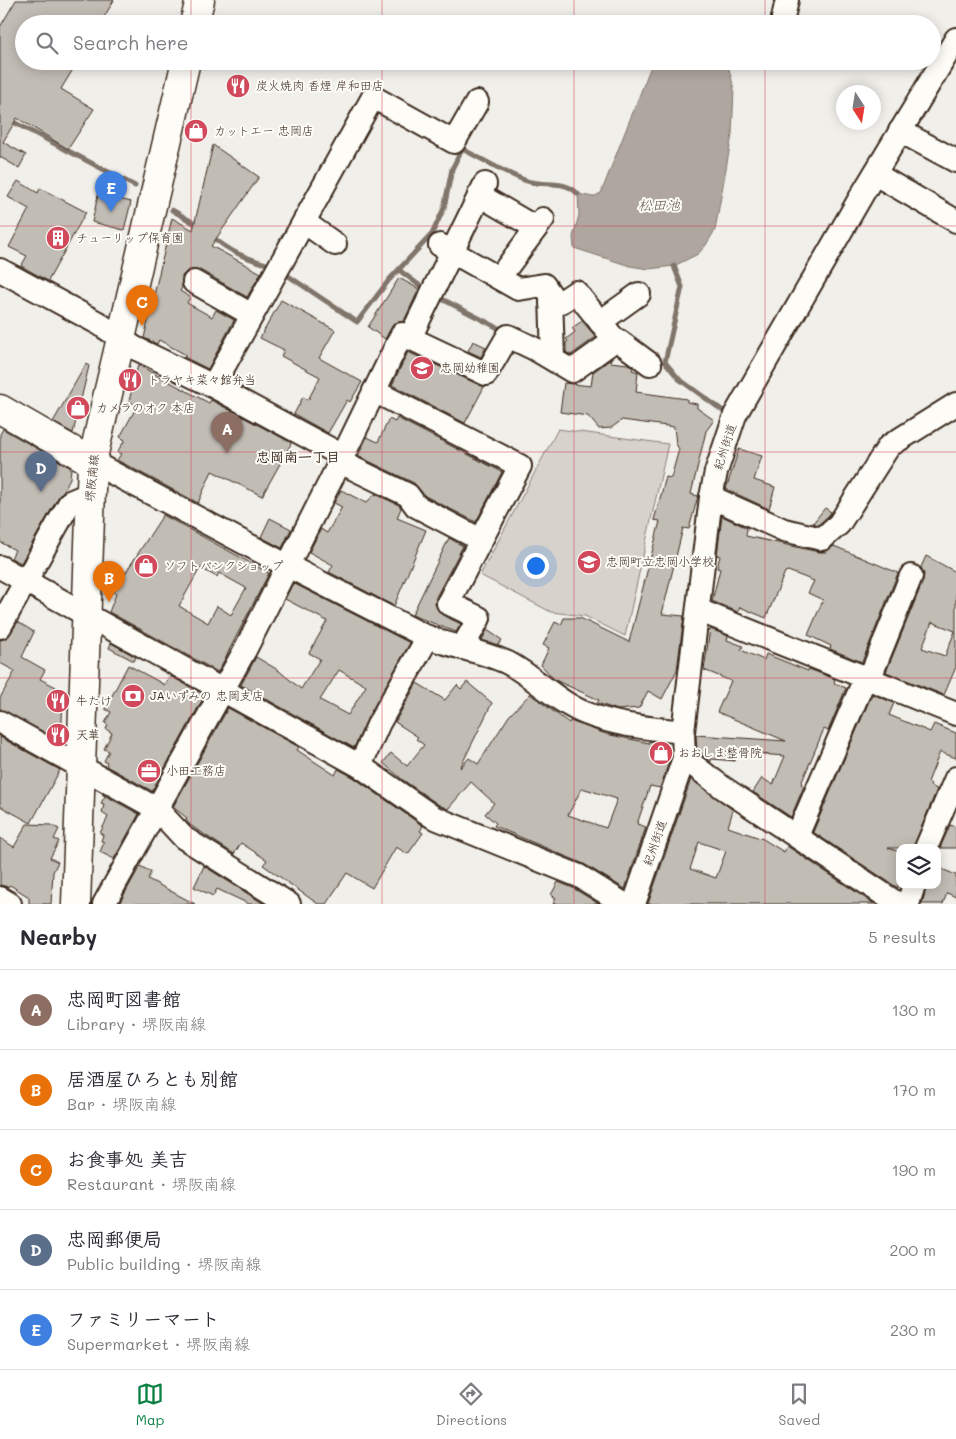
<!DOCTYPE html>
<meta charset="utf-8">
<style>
body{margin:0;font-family:Mali,"Klee One",sans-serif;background:#f2f2f3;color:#2b2b33}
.controls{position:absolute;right:15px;bottom:15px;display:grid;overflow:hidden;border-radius:10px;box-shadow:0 2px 12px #0003}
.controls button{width:45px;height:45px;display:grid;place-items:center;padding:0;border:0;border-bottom:1px solid #e1e1e2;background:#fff;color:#2b2b33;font:25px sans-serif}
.compass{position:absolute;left:836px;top:85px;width:45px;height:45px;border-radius:50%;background:#fff;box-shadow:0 2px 12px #0003;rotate:168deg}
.you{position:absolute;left:535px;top:565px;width:18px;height:18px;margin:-12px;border:4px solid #fff;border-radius:50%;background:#1a73e8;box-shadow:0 0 0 8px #1a73e833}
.badge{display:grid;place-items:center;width:32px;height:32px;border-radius:50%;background:#0b8043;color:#fff;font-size:16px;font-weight:700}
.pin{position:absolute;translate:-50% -41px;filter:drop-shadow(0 1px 2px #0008)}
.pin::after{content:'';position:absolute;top:26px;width:18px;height:15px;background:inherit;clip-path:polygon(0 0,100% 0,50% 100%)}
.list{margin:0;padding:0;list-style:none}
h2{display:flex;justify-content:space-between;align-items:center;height:65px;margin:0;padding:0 20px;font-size:21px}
h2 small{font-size:16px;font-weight:400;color:#7c7c81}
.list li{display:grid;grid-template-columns:32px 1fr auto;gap:15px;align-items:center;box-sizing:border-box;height:80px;padding:0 20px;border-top:1px solid #e1e1e2}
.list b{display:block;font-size:19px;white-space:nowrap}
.list p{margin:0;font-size:16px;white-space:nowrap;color:#7c7c81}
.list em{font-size:16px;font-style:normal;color:#7c7c81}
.icon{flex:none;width:28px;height:28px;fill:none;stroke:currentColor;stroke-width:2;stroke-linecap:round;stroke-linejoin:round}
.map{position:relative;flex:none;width:956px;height:904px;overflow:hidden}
.search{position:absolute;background:#fff;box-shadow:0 2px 12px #0003;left:15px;right:15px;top:15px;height:55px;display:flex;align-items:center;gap:12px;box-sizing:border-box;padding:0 18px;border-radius:28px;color:#7c7c81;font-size:19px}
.sheet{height:465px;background:#fff}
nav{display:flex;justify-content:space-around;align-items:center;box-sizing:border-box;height:70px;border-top:1px solid #e1e1e2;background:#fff;font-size:14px;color:#7c7c81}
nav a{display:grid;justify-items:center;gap:2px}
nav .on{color:#0b8043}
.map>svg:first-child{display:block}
.green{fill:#d7d2cc;stroke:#897e75}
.water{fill:#aea69f;stroke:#80746b}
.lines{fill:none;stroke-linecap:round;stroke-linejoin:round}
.stream{stroke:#80746b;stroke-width:5}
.building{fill:#c1bcb4;stroke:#3b2a1e;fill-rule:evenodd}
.minor-casing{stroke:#3b2a1e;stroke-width:26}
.major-casing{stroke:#3b2a1e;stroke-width:31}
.minor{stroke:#fdfcf7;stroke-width:22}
.major{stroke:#fdfcf7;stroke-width:28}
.grid{fill:none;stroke:#d1495b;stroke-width:1;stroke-opacity:0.55}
.labels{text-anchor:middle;stroke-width:4;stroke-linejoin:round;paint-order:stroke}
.poi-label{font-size:12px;fill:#3b2a1e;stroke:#fdfcf7;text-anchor:start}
.street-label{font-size:12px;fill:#3b2a1e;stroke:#fdfcf7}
.water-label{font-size:14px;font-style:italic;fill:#63554b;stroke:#fdfcf7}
.neighbourhood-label{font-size:14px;font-weight:bold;fill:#3b2a1e;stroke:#fdfcf7}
</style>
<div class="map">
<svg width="956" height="904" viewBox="0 0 956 904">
<rect width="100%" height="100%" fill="#f1efea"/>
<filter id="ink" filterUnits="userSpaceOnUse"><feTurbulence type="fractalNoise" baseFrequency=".02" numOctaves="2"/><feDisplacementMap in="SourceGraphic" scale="10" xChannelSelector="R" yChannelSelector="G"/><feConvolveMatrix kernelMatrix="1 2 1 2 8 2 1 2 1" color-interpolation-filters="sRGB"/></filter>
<g filter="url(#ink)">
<!-- green -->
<polygon class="green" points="558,429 668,444 625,636 585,616 551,612 480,575"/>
<!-- water -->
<polygon class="water" points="653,61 727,61 734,89 732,135 715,230 706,245 698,254 674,266 649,269 630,266 574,248 573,237 579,215 578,194 593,197 601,193"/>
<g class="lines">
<!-- stream -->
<g class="stream">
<polyline points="0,115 135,186"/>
<polyline points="172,210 199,226"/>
<path d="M212,236C230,253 249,259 273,266"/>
<polyline points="674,266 682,287 665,362 679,379 726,413 726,415"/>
<polyline points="399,270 427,291"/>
<path d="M284,273L357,322L389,280L432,234L444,208L452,169L462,149C479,157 515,179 531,182C548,186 566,180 578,194"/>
<polyline points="438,297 506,332"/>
</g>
</g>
<!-- building -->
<g class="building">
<polygon points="16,0 114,0 100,24 24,24 24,61 78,61 61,89 94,109 68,149 17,118 3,142 26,155 19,168 0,157 0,27"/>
<polygon points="213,145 259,177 211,246 261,273 247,297 200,270 188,270 182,276 182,288 180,291 190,297 187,303 212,317 216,310 234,320 208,369 184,357 186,355 159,340 157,344 144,338 172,218 193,230"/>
<polygon points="106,176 119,183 116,198 131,202 124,230 92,222 99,191 102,191"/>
<polygon points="18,181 38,193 40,188 86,212 48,281 21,266 27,256 9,247 29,209 8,197"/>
<polygon points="399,278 419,289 404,321 394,323 385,339 368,327"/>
<polygon points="281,300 335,330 319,358 362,382 350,402 347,400 328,433 294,414 303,397 308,400 320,377 281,356 284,350 260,338"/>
<polygon points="582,321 596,337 571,355 566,352 566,343 568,341 566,339 575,332 572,328"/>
<polygon points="473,341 486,347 481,357 468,351"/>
<polygon points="408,352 484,387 465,423 392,385"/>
<polygon points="611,359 610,362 628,364 633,368 632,370 638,372 636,392 687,399 687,402 697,404 697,408 714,420 706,431 691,494 698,496 689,529 683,528 662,614 684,616 677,670 662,699 648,691 639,708 618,710 597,703 599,700 555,680 541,665 549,648 543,645 555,622 561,625 564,618 580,618 629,642 660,521 654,520 666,477 671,478 679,449 676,444 674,427 622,420 611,428 599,429 588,416 560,412 564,383 591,386 593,372"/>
<polygon points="86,364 89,366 73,433 53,422"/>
<polygon points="138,365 209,403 211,400 290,442 291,444 262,496 212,471 198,503 117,460 121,454 117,452 125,440 120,437 137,406 129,401"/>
<polygon points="397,418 502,472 476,522 425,496 414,483 358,456 367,437 378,442 389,419 395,422"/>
<polygon points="3,429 71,468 70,478 64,490 59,496 21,563 11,558 15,550 0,542 0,434"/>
<polygon points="739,449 762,456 754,480 775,487 769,509 726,489"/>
<polygon points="341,490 366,503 375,494 399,505 401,508 397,518 426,530 394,606 329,572 333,565 309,552 321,529 327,533 342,507 334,503"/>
<polygon points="825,508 831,512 829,515 818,525 813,523"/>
<path d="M163,515L269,573L218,672L109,612L116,594L113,592ZM200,568L217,577L219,573L246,588L231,615L217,606L208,623L179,606Z"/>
<polygon points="722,516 747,528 746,536 819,552 826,552 834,546 898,573 862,662 830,649 831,646 808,635 823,600 808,593 814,581 788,571 785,572 766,618 740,607 738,612 712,601 720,569 717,568 720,556 717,555"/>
<polygon points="270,518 291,529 282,548 261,537"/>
<polygon points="449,538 463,546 436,597 435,604 442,615 461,624 456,632 412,615"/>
<path d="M926,556L956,572V667L944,695L886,672L923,581L924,574L921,567ZM932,622L955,631L945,656L922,648Z"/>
<path d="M293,583L410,643L368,717L354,748L241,685L256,657L278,670L301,689L320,659L309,653L327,621L285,599ZM339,670L366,686L348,715L320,700Z"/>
<polygon points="18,622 34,632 22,657 45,670 40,679 56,687 53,693 63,698 61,741 0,709 0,698 15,671 0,663 0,640 7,638"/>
<polygon points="710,629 728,636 727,640 743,646 741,650 764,660 766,654 808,671 809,669 835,679 834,683 846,688 828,731 824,729 801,784 804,786 791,817 753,792 762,778 773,785 785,756 719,751 735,761 711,759 711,762 697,751 696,735 786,741 717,712 731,681 704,670"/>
<polygon points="487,630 502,640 498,645 482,640"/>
<polygon points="111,643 136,657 134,661 109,648"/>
<polygon points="128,665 165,685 170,676 205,695 152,791 106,766 107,763 104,761 109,751 104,749 112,733 106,729 108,725 105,723 111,712 105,709"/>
<path d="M467,682L492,703L460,768L469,758L478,764L509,716L530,694L569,723L570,721L606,734L649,743V741L665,743L671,756L660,788L650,786L637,824L646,827L625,889L584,864L494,826L496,823L485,814L494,803L471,782L448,809L439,805L403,780L383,763L391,753L407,766L424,745L416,739L418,737L395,722L417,683L445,700L457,685L461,689ZM582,788L617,799L606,828L568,815Z"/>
<polygon points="872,694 894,703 889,715 930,732 934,724 956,733 956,758 940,752 928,782 931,784 930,786 937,789 913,848 888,848 900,852 898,888 813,832"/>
<polygon points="228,708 299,747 297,750 335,775 338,769 353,777 423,826 420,831 423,833 408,854 396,847 372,888 347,873 326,904 318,904 263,865 267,860 241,843 234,854 190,825 186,820 187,818 173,807"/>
<polygon points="0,737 60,770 31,823 0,806"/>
<path d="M691,779L733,810L728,827L763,839L784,852L787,846L874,904H648ZM699,842L726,851L716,878L690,869Z"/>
<polygon points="102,794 139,814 114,859 100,852 104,842 101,841 103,835 100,833 108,817 102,813 104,804 101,803 105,796"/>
<polygon points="27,824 51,825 59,829 54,839 59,841 50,858 58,862 53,872 51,904 29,904 29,897 10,885 8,887 0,885 0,838 14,847"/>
<polygon points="950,825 956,827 956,848 940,848"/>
<polygon points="140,866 151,872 148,879 195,904 119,904"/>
<polygon points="204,866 264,904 249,904 217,889 213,896 194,887"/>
<polygon points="937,867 956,875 956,897 947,893 943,904 922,904 927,885 937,885"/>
<polygon points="558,882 573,888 599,904 553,904 556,898 551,895"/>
</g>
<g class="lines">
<!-- minor casing -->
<g class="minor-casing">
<g id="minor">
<polyline points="783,18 787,0"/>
<polyline points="900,131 956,161"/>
<polyline points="875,174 956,221"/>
<polyline points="479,195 536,228"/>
<polyline points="304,222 335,244"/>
<polyline points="440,245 518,289 544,285 551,295 553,359"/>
<polyline points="0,270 98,323 135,348 213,386 343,456"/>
<polyline points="499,278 543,219"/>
<polyline points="194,282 252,315"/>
<polyline points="600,322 639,294"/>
<polyline points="410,338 486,374 508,336 535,349 572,371 615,340 576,292 561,302 551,303"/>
<polyline points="615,340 619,341 650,364"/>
<polyline points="213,386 373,97 454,142 477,102"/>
<polyline points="374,391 520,466 448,603 479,618 462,648"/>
<path d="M92,462L288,566L421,634C449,647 480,650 508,663C535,677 557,702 585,713C617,726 650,728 683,732"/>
<polyline points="340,462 408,495 416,506 481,540"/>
<polyline points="711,497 784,530 822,539 839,524 889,446 956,404"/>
<polyline points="0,567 360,766 433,817 579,876 624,904"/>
<polyline points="698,610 956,714"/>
<polyline points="0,627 70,502 89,494"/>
<polyline points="0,722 157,809 184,838 289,904"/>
<polyline points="684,758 722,787 898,904"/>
<polyline points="360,766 379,723 428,637"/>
<polyline points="797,836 866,676 873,670 911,576"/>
<polyline points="926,848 956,778"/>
<polyline points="0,898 10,904"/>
<polyline points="104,904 245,650 340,462 402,334 410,338 485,184"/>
<polyline points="634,904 684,758 683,732 711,497 716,472 735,415 863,193 956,39"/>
<polyline points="908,904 914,885"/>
</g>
</g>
<!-- major casing -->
<g class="major-casing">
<g id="major">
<polyline points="194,24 200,0"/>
<polyline points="0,409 92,462"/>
<polyline points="76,904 92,462 186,61"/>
</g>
</g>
<!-- minor -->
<use href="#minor" class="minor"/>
<!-- major -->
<use href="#major" class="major"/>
</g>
</g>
<!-- grid -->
<path class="grid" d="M191,0V24M382,0V24M574,0V24M765,0V24M191,61V904M382,61V904M574,61V904M765,61V904M0,226H956M0,452H956M0,678H956"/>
<!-- icons -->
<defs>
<g id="restaurant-disc" transform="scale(1.25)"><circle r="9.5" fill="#d1495b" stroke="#fdfcf7"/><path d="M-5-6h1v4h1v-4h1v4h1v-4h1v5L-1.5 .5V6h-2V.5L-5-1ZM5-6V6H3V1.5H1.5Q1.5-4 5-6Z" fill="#fff"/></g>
<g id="shop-disc" transform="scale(1.25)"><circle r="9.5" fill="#d1495b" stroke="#fdfcf7"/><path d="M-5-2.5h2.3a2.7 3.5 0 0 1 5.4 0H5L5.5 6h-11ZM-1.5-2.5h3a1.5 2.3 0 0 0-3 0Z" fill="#fff"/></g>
<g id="building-disc" transform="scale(1.25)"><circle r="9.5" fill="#d1495b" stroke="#fdfcf7"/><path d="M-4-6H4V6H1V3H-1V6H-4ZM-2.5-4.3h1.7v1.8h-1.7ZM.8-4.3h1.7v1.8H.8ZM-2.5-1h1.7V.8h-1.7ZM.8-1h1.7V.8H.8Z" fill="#fff"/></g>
<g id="school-disc" transform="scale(1.25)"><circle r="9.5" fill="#d1495b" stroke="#fdfcf7"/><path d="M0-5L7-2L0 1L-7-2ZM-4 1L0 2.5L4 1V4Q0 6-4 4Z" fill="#fff"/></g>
<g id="bank-disc" transform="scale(1.25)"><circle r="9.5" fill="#d1495b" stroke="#fdfcf7"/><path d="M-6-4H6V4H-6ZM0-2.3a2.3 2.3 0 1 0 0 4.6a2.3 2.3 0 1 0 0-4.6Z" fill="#fff"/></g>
<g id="office-disc" transform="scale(1.25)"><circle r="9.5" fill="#d1495b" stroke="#fdfcf7"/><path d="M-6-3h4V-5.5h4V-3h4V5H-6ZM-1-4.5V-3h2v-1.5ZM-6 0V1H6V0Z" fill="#fff"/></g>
</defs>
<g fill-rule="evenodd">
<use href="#restaurant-disc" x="238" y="86"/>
<use href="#shop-disc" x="196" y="131"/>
<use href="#building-disc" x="58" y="238"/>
<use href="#school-disc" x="422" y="368"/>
<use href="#restaurant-disc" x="130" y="380"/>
<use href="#shop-disc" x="78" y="408"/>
<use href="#school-disc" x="589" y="562"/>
<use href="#shop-disc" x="146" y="566"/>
<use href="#bank-disc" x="133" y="696"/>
<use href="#restaurant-disc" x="58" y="701"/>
<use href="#restaurant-disc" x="58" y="735"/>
<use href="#shop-disc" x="661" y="753"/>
<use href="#office-disc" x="149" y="771"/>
</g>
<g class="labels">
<!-- poi labels -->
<g class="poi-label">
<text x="256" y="90">炭火焼肉 香煙 岸和田店</text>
<text x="214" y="135">カットエー 忠岡店</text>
<text x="76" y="242">チューリップ保育園</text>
<text x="440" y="372">忠岡幼稚園</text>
<text x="148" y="384">トラヤキ菜々館弁当</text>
<text x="96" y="412">カメラのオク 本店</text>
<text x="606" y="566">忠岡町立忠岡小学校</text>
<text x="164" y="570">ソフトバンクショップ</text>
<text x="150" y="700">JAいずみの 忠岡支店</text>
<text x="76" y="705">牛たけ</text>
<text x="76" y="739">天華</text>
<text x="678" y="757">おおしま整骨院</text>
<text x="166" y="775">小田工務店</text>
</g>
<!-- street labels -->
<g class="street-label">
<text transform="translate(725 447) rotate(-72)" y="4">紀州街道</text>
<text transform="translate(92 478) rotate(-84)" y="4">堺阪南線</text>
<text transform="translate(655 843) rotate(-71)" y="4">紀州街道</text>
</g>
<!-- water labels -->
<g class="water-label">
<text x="659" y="210">松田池</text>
</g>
<!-- neighbourhood labels -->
<g class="neighbourhood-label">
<text x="298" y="462">忠岡南一丁目</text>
</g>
</g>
</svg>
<div class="controls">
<button><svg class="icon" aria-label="layers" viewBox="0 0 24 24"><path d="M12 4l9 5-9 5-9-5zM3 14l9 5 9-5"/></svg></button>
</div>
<svg class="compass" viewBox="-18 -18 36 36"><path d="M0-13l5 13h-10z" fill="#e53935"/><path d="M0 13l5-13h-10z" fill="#7c7c81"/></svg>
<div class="you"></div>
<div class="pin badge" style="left:227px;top:453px;background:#8d6e63">A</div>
<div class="pin badge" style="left:109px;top:602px;background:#e8710a">B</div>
<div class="pin badge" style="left:142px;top:326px;background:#e8710a">C</div>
<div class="pin badge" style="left:41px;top:492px;background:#5c6f8a">D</div>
<div class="pin badge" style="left:111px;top:212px;background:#3f7fe0">E</div>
<div class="search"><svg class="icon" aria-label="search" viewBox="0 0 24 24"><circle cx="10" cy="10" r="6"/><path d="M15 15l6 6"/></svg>Search here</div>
</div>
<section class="sheet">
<h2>Nearby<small>5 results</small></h2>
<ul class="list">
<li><span class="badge" style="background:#8d6e63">A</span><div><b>忠岡町図書館</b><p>Library · 堺阪南線</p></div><em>130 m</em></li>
<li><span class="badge" style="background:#e8710a">B</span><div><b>居酒屋ひろとも別館</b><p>Bar · 堺阪南線</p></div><em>170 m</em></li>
<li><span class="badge" style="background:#e8710a">C</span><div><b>お食事処 美吉</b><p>Restaurant · 堺阪南線</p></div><em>190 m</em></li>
<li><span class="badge" style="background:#5c6f8a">D</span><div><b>忠岡郵便局</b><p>Public building · 堺阪南線</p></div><em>200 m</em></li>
<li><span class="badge" style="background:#3f7fe0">E</span><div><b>ファミリーマート</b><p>Supermarket · 堺阪南線</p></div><em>230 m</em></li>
</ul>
</section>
<nav>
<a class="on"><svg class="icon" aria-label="map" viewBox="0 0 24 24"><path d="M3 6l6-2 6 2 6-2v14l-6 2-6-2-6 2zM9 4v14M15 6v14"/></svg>Map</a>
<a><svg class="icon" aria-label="directions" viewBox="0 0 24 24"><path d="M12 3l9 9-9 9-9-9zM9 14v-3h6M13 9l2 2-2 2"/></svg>Directions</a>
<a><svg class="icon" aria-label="saved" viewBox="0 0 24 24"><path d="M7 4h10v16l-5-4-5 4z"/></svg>Saved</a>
</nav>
